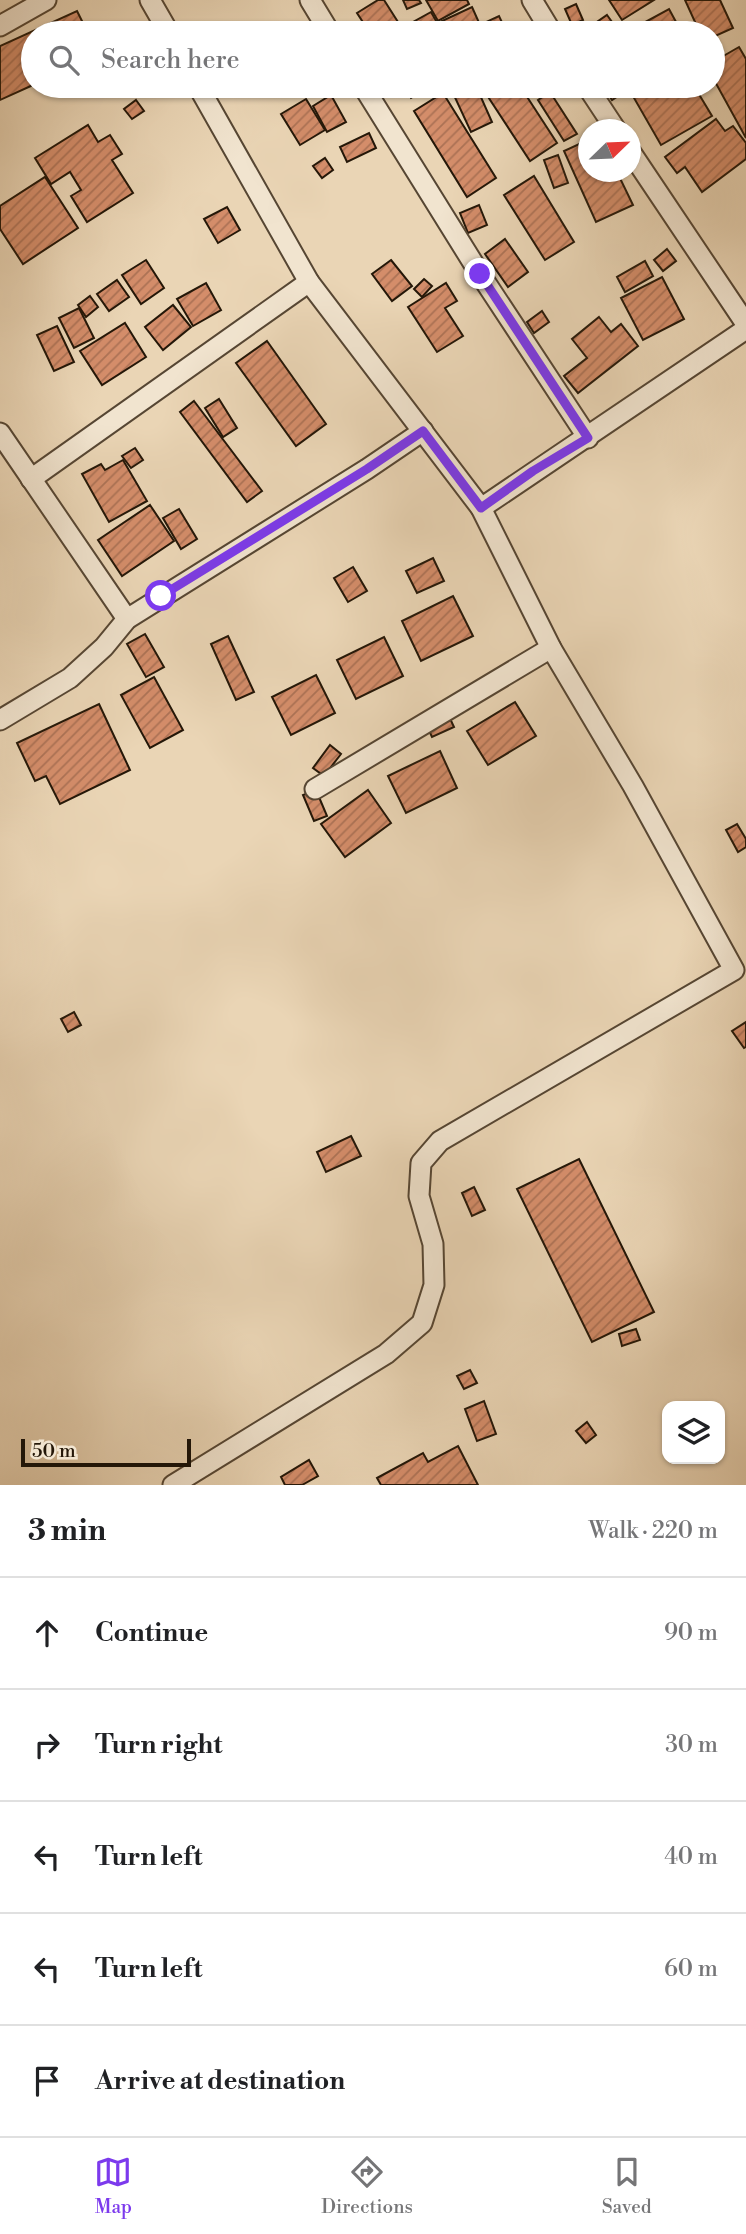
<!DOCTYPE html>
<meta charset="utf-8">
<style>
body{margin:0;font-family:"Libre Bodoni",serif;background:#f2f2f2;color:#202124}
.controls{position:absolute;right:21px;bottom:21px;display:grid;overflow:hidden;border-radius:14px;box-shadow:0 2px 5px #0004}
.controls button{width:63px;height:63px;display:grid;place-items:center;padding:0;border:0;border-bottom:2px solid #e0e0e0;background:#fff;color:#202124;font:35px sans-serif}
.compass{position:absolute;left:578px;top:119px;width:63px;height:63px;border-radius:50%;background:#fff;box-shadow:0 2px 5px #0004;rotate:67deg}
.scale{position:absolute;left:21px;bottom:18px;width:170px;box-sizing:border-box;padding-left:7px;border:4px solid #241708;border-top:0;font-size:19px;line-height:24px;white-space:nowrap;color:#241708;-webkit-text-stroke:5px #f1e4cf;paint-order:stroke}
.stop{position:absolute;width:21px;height:21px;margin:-16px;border:5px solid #7c3aed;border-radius:50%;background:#fff}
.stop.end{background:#7c3aed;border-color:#fff;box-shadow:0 2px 7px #0008}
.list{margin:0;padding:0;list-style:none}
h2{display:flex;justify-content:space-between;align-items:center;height:91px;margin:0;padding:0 28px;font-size:30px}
h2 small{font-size:23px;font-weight:400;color:#757577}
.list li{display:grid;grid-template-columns:46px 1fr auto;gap:21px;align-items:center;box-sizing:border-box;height:112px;padding:0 28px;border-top:2px solid #e0e0e0}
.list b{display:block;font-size:26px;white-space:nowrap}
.list em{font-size:23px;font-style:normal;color:#757577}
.icon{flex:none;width:38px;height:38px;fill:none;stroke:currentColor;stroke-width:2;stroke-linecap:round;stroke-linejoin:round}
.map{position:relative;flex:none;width:746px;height:1485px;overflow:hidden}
.search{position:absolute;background:#fff;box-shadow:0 2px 5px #0004;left:21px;right:21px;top:21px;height:77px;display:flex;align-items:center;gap:18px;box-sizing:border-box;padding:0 24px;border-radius:38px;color:#757577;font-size:26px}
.sheet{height:651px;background:#fff}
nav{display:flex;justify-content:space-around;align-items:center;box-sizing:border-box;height:98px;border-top:2px solid #e0e0e0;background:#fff;font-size:19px;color:#757577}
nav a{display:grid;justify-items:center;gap:4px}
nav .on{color:#7c3aed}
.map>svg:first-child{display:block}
.building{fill:url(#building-hatch);stroke:#241708;stroke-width:2}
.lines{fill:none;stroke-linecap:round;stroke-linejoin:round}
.street-casing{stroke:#564633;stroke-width:23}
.street{stroke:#f1e4cf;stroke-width:19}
.route{stroke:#7c3aed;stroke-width:9}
</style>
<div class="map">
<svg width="746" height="1485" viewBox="0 0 746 1485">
<defs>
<pattern id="building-hatch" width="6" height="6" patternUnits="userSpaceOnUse" patternTransform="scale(1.75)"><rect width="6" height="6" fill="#d48d6a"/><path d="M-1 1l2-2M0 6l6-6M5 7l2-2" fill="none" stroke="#ac7255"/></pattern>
</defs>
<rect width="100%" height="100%" fill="#ead5b5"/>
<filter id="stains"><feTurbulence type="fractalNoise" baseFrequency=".00286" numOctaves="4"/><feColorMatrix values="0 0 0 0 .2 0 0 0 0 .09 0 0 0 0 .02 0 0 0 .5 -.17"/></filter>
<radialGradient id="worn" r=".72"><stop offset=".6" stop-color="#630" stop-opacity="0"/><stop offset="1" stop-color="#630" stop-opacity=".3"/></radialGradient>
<!-- building -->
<g class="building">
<polygon points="378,0 384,0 405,33 370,33 357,13"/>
<polygon points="403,0 419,0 421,3 407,9"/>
<polygon points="426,0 467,0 469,4 438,21"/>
<polygon points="609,0 654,0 622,20"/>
<polygon points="685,0 720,0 733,28 713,37 713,33 700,33"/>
<polygon points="576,4 583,20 572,25 565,9"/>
<polygon points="472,7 480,25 499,16 507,33 448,33 442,21"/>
<polygon points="669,9 682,33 642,33 638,26"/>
<polygon points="77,11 87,31 33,33 33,85 0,100 0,46"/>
<polygon points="431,12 443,33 410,33 406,26"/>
<polygon points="607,15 620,33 581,33"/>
<polygon points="739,47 746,59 746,138 713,78 713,62"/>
<polygon points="403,86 430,86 411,98"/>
<polygon points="463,86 476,86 492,122 471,132 452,91"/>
<polygon points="481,86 520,86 557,143 530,161"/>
<polygon points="603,86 633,86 612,100"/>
<polygon points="639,86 694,86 712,116 661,145 630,91"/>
<polygon points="550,92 577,134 564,141 538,100"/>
<polygon points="443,93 496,178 467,197 414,111"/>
<polygon points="331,95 346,122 327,132 313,106"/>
<polygon points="306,99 325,130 300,145 281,114"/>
<polygon points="136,100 144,111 132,119 124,109"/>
<polygon points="716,119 725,131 733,126 746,143 746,159 702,192 685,167 677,173 665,157"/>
<polygon points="88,125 98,142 110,135 122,154 112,160 133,193 87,222 71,196 81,190 70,172 51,184 35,158"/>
<polygon points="369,133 376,148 347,162 340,147"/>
<polygon points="588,140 588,172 617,172 633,205 596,222 564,151"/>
<polygon points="558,155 568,183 554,188 544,160"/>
<polygon points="325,158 333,170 322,178 313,166"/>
<polygon points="534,176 574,242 545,260 504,195"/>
<polygon points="45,177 78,228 23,264 0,229 0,206"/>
<polygon points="479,205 487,225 468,233 460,213"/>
<polygon points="227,207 240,230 218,243 204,219"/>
<polygon points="505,239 528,272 508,287 485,254"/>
<polygon points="667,249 676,261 663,271 654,260"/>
<polygon points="146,260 164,288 141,304 122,275"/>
<polygon points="391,260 412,286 392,301 372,274"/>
<polygon points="645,261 653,276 625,292 617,277"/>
<polygon points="662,277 684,319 643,340 621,298"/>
<polygon points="424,279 432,286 422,297 414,289"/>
<polygon points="117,280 129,297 109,311 97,294"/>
<polygon points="206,283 221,310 193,326 177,299"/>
<polygon points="446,283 457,301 445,308 463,336 437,352 408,307"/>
<polygon points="90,296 98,307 86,317 78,305"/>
<polygon points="173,305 191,327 163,350 145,327"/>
<polygon points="79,308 94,338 74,348 59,318"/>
<polygon points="542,311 549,322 534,333 527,322"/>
<polygon points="599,317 611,332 621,324 638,346 578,393 564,376 587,358 572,339"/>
<polygon points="125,323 146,357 102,385 80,351"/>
<polygon points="57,326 74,362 54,371 37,335"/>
<polygon points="267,341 326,424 296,446 236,363"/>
<polygon points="219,399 237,428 223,437 205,408"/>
<polygon points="194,401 262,491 247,502 180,412"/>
<polygon points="135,448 143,460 131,468 122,456"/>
<polygon points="123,460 147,501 109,522 82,474 101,464 105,470"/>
<polygon points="150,505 174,541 122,576 98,540"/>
<polygon points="179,509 197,539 181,549 163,518"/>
<polygon points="433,558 444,581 417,593 406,571"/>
<polygon points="353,567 367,591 348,602 334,578"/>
<polygon points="453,596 473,636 421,661 402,621"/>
<polygon points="145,634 164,667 146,677 127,644"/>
<polygon points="228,636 254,692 236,700 211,644"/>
<polygon points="384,637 403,676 356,699 337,660"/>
<polygon points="316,675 335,713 291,735 272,697"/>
<polygon points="154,677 183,730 150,748 121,695"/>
<polygon points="515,702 536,736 488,765 467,731"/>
<polygon points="99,704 130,770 60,804 46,776 35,781 17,743"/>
<polygon points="446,710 454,727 432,737 424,720"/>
<polygon points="330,745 341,754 324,776 313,768"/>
<polygon points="440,751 457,788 406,813 388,776"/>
<polygon points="316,790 327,816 314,821 303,795"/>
<polygon points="368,790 391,823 345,857 321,824"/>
<polygon points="737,824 746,839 746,847 738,852 726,830"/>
<polygon points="74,1012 81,1025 68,1032 61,1019"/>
<polygon points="746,1022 746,1047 744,1048 732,1031"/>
<polygon points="351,1136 361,1156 326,1172 317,1152"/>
<polygon points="579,1159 654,1312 592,1342 517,1189"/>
<polygon points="474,1187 485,1210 472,1216 462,1193"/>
<polygon points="636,1329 640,1340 622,1346 619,1334"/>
<polygon points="470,1370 477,1383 464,1389 457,1376"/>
<polygon points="484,1401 496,1434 477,1441 465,1409"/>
<polygon points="587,1422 596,1435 586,1443 576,1431"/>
<polygon points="458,1446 478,1485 381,1485 377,1478 423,1453 428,1462"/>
<polygon points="309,1460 318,1476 302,1485 285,1485 281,1477"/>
</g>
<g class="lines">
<!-- street casing -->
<g class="street-casing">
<g id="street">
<polyline points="150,0 169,33"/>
<polyline points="310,0 330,33"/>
<polyline points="532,0 552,33"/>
<polyline points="0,26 46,0"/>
<polyline points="363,86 480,274 588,438"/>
<polyline points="587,86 616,130"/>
<polyline points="630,151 746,324"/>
<polyline points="0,433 127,619"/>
<polyline points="31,479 309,282"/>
<polyline points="481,508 746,329"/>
<polyline points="0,720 70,678 104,647 127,619 367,469 423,431"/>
<polyline points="315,789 551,648"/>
<polyline points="173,1485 386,1354 422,1323 434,1285 433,1244 419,1196 421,1163 440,1141 734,970 633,786 551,648 481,508 309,282 198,86"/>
</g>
</g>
<!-- street -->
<use href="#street" class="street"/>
</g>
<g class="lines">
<!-- route -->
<polyline class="route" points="161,596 367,469 423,431 481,508 533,471 588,438 480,274"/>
</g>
<rect width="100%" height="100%" filter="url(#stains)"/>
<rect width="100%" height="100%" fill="url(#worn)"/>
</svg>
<div class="controls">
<button><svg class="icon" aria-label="layers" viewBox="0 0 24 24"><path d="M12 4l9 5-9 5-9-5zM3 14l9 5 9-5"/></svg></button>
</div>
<svg class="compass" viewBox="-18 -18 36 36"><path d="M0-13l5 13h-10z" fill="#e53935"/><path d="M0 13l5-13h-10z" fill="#757577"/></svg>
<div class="scale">50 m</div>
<div class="stop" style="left:161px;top:596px"></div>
<div class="stop end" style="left:480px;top:274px"></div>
<div class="search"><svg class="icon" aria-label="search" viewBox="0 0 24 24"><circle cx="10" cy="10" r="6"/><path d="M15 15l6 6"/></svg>Search here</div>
</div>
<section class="sheet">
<h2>3 min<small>Walk · 220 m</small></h2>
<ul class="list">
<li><svg class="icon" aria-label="ahead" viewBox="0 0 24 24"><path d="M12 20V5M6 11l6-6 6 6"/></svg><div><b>Continue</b></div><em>90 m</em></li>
<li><svg class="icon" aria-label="right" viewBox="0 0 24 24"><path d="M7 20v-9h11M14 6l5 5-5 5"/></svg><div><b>Turn right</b></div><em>30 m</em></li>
<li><svg class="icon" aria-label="left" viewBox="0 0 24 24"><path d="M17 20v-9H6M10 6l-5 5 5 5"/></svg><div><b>Turn left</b></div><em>40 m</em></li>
<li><svg class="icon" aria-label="left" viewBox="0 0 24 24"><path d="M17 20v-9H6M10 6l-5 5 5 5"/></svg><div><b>Turn left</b></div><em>60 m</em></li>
<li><svg class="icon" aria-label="arrive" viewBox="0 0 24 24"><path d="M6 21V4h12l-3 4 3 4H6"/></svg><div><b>Arrive at destination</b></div></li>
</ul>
</section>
<nav>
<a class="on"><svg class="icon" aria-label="map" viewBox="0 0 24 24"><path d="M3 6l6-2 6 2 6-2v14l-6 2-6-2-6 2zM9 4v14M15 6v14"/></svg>Map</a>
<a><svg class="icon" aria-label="directions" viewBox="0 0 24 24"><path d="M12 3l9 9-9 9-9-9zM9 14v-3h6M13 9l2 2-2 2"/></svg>Directions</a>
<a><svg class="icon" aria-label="saved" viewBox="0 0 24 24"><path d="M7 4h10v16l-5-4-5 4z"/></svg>Saved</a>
</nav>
